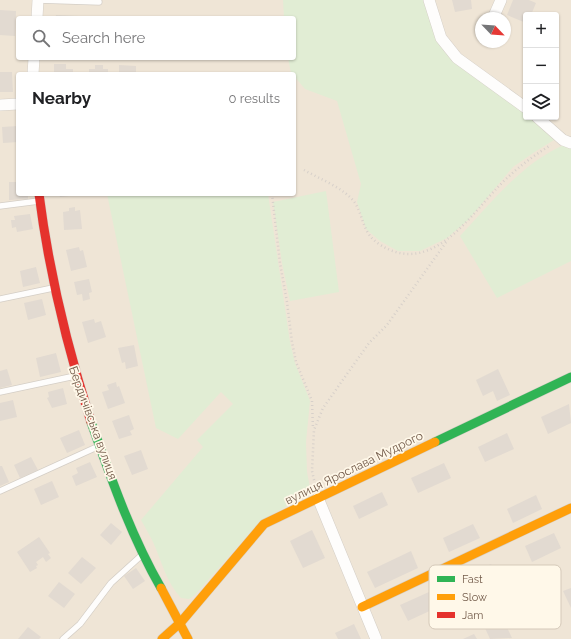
<!DOCTYPE html>
<meta charset="utf-8">
<style>
body{margin:0;font-family:Raleway,sans-serif;background:#f6f6f6;color:#202124}
.controls{position:absolute;right:12px;top:12px;display:grid;overflow:hidden;border-radius:4px;box-shadow:0 1px 3px #0004}
.controls button{width:36px;height:36px;display:grid;place-items:center;padding:0;border:0;border-bottom:1px solid #e0e0e0;background:#fff;color:#202124;font:20px sans-serif}
.compass{position:absolute;left:475px;top:12px;width:36px;height:36px;border-radius:50%;background:#fff;box-shadow:0 1px 3px #0004;rotate:115deg}
.list{margin:0;padding:0;list-style:none}
h2{display:flex;justify-content:space-between;align-items:center;height:52px;margin:0;padding:0 16px;font-size:17px}
h2 small{font-size:13px;font-weight:400;color:#757577}
.icon{flex:none;width:22px;height:22px;fill:none;stroke:currentColor;stroke-width:2;stroke-linecap:round;stroke-linejoin:round}
.map{position:relative;flex:none;width:571px;height:639px;overflow:hidden}
.search{position:absolute;background:#fff;box-shadow:0 1px 3px #0004;left:16px;top:16px;width:280px;height:44px;display:flex;align-items:center;gap:10px;box-sizing:border-box;padding:0 14px;border-radius:4px;color:#757577;font-size:15px}
.panel{position:absolute;background:#fff;box-shadow:0 1px 3px #0004;left:16px;top:72px;width:280px;height:124px;border-radius:4px}
.map>svg:first-child{display:block}
.residential{fill:#efe5d6;fill-rule:evenodd}
.green{fill:#e1edd4}
.building{fill:#e2dad1}
.lines{fill:none;stroke-linecap:round;stroke-linejoin:round}
.lane-casing{stroke:#d4cec6;stroke-width:7}
.street-casing{stroke:#d4cec6;stroke-width:12}
.fast-casing{stroke:#d5cec6;stroke-width:10}
.slow-casing{stroke:#d5cec6;stroke-width:10}
.jam-casing{stroke:#d5cec6;stroke-width:10}
.path{stroke:#d7d0ca;stroke-width:2.5;stroke-dasharray:1 3;stroke-linecap:butt}
.lane{stroke:#fefdfc;stroke-width:5.5}
.street{stroke:#fefdfc;stroke-width:11}
.fast{stroke:#30b455;stroke-width:9}
.slow{stroke:#ff9f0a;stroke-width:9}
.jam{stroke:#e5322d;stroke-width:9}
.labels{text-anchor:middle;stroke-width:3.5;stroke-linejoin:round;paint-order:stroke}
.street-label{font-size:12px;fill:#735b4a;stroke:#fff8e9}
.key{fill:#fff8e9;stroke:#d5c9b9;stroke-width:1}
.key-label{font-size:11px;fill:#735b4a}
</style>
<div class="map">
<svg width="571" height="639" viewBox="0 0 571 639">
<rect width="100%" height="100%" fill="#f6f2e9"/>
<!-- residential -->
<path class="residential" d="M0,0H571V639H0ZM526,15H556V117H526ZM18,18H294V58H18ZM481,18H505V42H481ZM18,74H294V194H18Z"/>
<!-- green -->
<g class="green">
<polygon points="283,0 426,0 433,30 526,113 526,117 531,117 549,133 554,140 533,153 513,167 468,220 447,238 420,251 398,251 380,241 366,229 357,202 361,184 337,101 305,89 294,76 294,74 291,73 288,58 294,58 294,18 284,18"/>
<path d="M564,145L571,148V261L497,298L460,236C491,203 522,163 564,145Z"/>
<polygon points="326,191 339,292 290,301 282,263 273,202"/>
<path d="M107,194H268L290,342L295,363L310,401L306,442L307,472L311,493L260,521L195,595L189,599L181,598C166,582 162,562 153,542C149,534 145,527 141,520L203,447L197,440L233,404L221,392L178,439L156,428Z"/>
</g>
<!-- building -->
<g class="building">
<polygon points="452,0 471,0 472,9 455,12"/>
<polygon points="513,0 529,0 536,3 531,15 526,15 526,23 507,15"/>
<polygon points="0,10 16,11 15,36 0,35"/>
<polygon points="56,15 79,16 79,18 55,18"/>
<polygon points="54,64 66,64 66,69 73,69 73,74 54,74"/>
<polygon points="95,65 103,65 103,69 108,69 108,74 89,74 89,69 95,69"/>
<polygon points="119,65 136,66 136,74 119,74"/>
<polygon points="0,72 12,72 13,92 0,92"/>
<polygon points="18,126 18,142 3,143 2,127"/>
<polygon points="9,182 18,182 18,194 28,194 28,199 9,200"/>
<polygon points="59,194 78,194 78,195 60,197"/>
<polygon points="75,207 75,211 80,210 82,229 64,230 63,212 69,211 69,208"/>
<polygon points="30,214 33,229 17,232 16,227 12,228 11,220 15,220 14,216"/>
<polygon points="79,247 80,251 83,250 87,267 71,271 66,250"/>
<polygon points="36,267 40,283 23,287 20,271"/>
<polygon points="89,279 92,292 89,293 90,299 83,301 82,294 77,295 74,282"/>
<polygon points="42,299 46,315 28,320 24,303"/>
<polygon points="94,319 95,323 101,321 106,337 88,343 82,322"/>
<polygon points="134,345 138,366 126,369 125,362 122,363 118,348"/>
<polygon points="56,353 61,372 40,377 36,358"/>
<polygon points="7,369 12,385 0,388 0,371"/>
<polygon points="498,369 510,395 497,401 493,391 483,396 476,380"/>
<polygon points="116,382 117,387 119,386 125,403 108,409 102,392 109,390 107,385"/>
<polygon points="63,388 67,404 52,408 47,398 49,397 48,392"/>
<polygon points="13,400 17,417 0,421 0,403"/>
<polygon points="569,404 571,423 548,434 541,417"/>
<polygon points="129,415 134,429 130,431 132,435 119,439 112,421"/>
<polygon points="79,430 85,445 67,453 60,438"/>
<polygon points="507,433 514,449 485,462 478,447"/>
<polygon points="141,450 148,469 132,475 124,456"/>
<polygon points="31,457 38,470 20,478 14,465"/>
<polygon points="90,462 97,477 76,486 72,476 78,473 76,468"/>
<polygon points="444,463 451,478 418,493 411,478"/>
<polygon points="0,466 2,466 9,482 0,486"/>
<polygon points="52,481 59,497 41,505 34,489"/>
<polygon points="382,492 388,505 359,519 353,506"/>
<polygon points="536,495 542,509 513,523 507,509"/>
<polygon points="111,523 122,532 111,545 100,535"/>
<polygon points="473,524 480,538 449,552 443,538"/>
<polygon points="312,530 325,558 303,568 290,541"/>
<polygon points="554,533 561,548 532,562 525,546"/>
<polygon points="39,537 50,553 48,554 51,558 46,562 43,557 36,562 38,565 36,566 37,568 30,572 17,552"/>
<polygon points="411,551 418,568 375,588 367,572"/>
<polygon points="82,557 96,568 81,584 68,573"/>
<polygon points="491,564 498,579 469,593 462,578"/>
<polygon points="136,568 145,581 133,589 124,576"/>
<polygon points="59,582 75,594 64,608 48,596"/>
<polygon points="571,588 571,608 563,591"/>
<polygon points="429,592 436,608 408,621 400,605"/>
<polygon points="503,619 512,638 490,639 485,628"/>
<polygon points="354,624 361,639 338,639 335,633"/>
<polygon points="28,627 41,637 39,639 18,639"/>
<polygon points="474,634 477,639 463,639"/>
</g>
<g class="lines">
<!-- lane casing -->
<g class="lane-casing">
<g id="lane">
<polyline points="38,0 99,2"/>
<polyline points="0,206 39,201"/>
<polyline points="0,299 53,288"/>
<polyline points="0,392 75,376"/>
<polyline points="0,491 99,446"/>
<polyline points="63,639 80,624 111,583 143,554"/>
</g>
</g>
<!-- street casing -->
<g class="street-casing">
<g id="street">
<polyline points="429,0 441,38 457,58 526,108"/>
<polyline points="494,16 501,0"/>
<polyline points="37,18 38,0"/>
<polyline points="33,74 34,58"/>
<polyline points="0,105 18,104"/>
<polyline points="537,117 563,140 571,143"/>
<polyline points="318,498 376,639"/>
</g>
</g>
<!-- fast casing -->
<g class="fast-casing">
<g id="fast">
<path d="M91,422C111,478 131,536 161,588"/>
<polyline points="435,442 571,377"/>
</g>
</g>
<!-- slow casing -->
<g class="slow-casing">
<g id="slow">
<polyline points="161,588 188,639"/>
<polyline points="362,607 571,508"/>
<polyline points="162,639 181,622 264,524 435,442"/>
</g>
</g>
<!-- jam casing -->
<g class="jam-casing">
<path id="jam" d="M39,194C49,272 67,347 91,422"/>
</g>
<!-- path -->
<g class="path">
<path d="M304,170C318,178 346,189 355,203C364,217 362,233 379,244C429,277 467,220 497,188C513,171 531,157 551,145"/>
<polyline points="272,194 280,263 287,302 292,342 296,362 312,401 313,429"/>
<polyline points="315,484 312,471 314,430 323,408 369,343 387,325 447,241"/>
</g>
<!-- lane -->
<use href="#lane" class="lane"/>
<!-- street -->
<use href="#street" class="street"/>
<!-- fast -->
<use href="#fast" class="fast"/>
<!-- slow -->
<use href="#slow" class="slow"/>
<!-- jam -->
<use href="#jam" class="jam"/>
</g>
<g class="labels">
<!-- street labels -->
<g class="street-label">
<text transform="translate(93 423) rotate(70)" y="4">Бердичівська вулиця</text>
<text transform="translate(354 468) rotate(-26)" y="4">вулиця Ярослава Мудрого</text>
</g>
</g>
<!-- legend -->
<rect x="429" y="565" width="132" height="64" rx="6" class="key"/>
<rect x="437" y="576" width="18" height="6" fill="#30b455"/>
<rect x="437" y="594" width="18" height="6" fill="#ff9f0a"/>
<rect x="437" y="612" width="18" height="6" fill="#e5322d"/>
<g class="key-label">
<text x="462" y="583">Fast</text>
<text x="462" y="601">Slow</text>
<text x="462" y="619">Jam</text>
</g>
</svg>
<div class="controls">
<button>+</button>
<button>−</button>
<button><svg class="icon" aria-label="layers" viewBox="0 0 24 24"><path d="M12 4l9 5-9 5-9-5zM3 14l9 5 9-5"/></svg></button>
</div>
<svg class="compass" viewBox="-18 -18 36 36"><path d="M0-13l5 13h-10z" fill="#e53935"/><path d="M0 13l5-13h-10z" fill="#757577"/></svg>
<div class="search"><svg class="icon" aria-label="search" viewBox="0 0 24 24"><circle cx="10" cy="10" r="6"/><path d="M15 15l6 6"/></svg>Search here</div>
<section class="panel">
<h2>Nearby<small>0 results</small></h2>
<ul class="list">
</ul>
</section>
</div>
